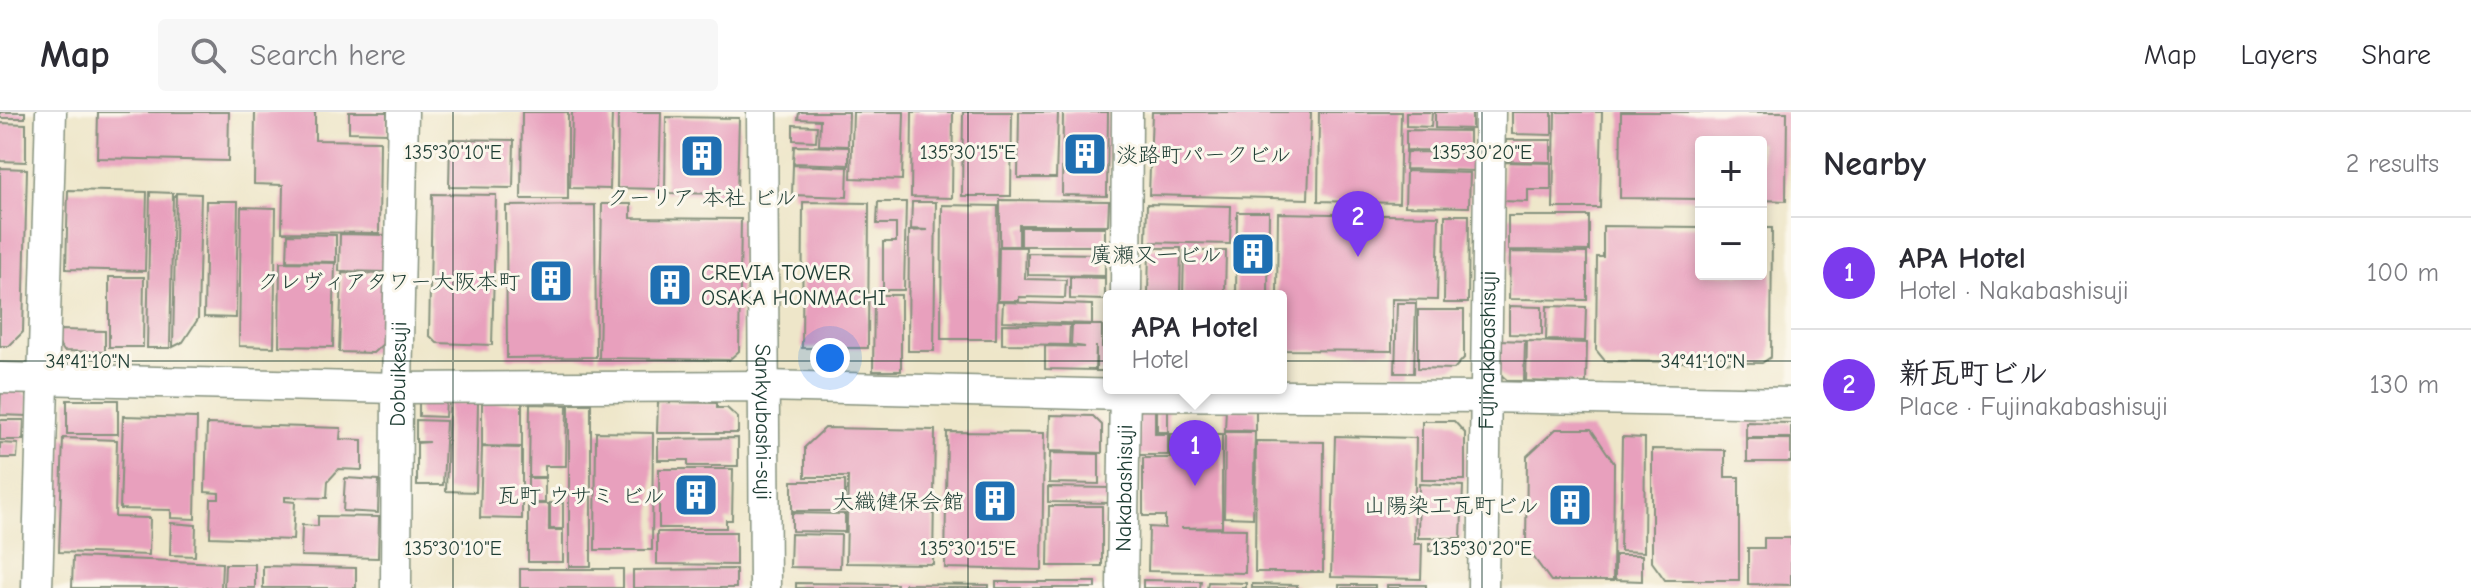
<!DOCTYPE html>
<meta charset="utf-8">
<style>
body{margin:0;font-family:"Comic Neue","Klee One",sans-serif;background:#f7f7f7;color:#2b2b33}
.controls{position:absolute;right:24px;top:24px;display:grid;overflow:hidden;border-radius:8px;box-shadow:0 4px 12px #0003}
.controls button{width:72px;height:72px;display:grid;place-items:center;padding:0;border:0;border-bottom:2px solid #e1e1e2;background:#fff;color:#2b2b33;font:40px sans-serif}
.you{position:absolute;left:830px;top:246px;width:28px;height:28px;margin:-20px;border:6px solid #fff;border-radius:50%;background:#1a73e8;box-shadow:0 0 0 12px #1a73e833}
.badge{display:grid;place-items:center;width:52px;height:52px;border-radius:50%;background:#7c3aed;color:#fff;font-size:26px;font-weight:700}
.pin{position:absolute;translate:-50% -66px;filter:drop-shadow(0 2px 4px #0008)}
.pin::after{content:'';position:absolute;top:42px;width:28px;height:24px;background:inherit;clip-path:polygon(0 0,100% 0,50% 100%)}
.popup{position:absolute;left:1103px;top:178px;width:184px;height:104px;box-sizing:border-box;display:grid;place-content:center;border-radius:8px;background:#fff;filter:drop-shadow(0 2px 6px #0005);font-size:26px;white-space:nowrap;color:#7c7c81}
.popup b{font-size:30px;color:#2b2b33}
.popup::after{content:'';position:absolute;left:50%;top:100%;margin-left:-16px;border:16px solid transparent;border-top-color:#fff}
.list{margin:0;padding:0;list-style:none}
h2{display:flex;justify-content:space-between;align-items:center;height:104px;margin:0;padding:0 32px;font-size:34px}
h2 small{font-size:26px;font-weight:400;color:#7c7c81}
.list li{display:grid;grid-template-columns:52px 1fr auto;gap:24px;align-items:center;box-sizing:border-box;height:112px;padding:0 32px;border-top:2px solid #e1e1e2}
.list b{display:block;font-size:30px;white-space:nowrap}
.list p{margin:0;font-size:26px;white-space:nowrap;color:#7c7c81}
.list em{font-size:26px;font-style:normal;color:#7c7c81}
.icon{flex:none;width:44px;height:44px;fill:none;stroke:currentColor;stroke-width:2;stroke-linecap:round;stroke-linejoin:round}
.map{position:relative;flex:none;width:1791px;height:476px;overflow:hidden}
header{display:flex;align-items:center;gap:48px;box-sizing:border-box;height:112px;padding:0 40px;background:#fff;border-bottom:2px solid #e1e1e2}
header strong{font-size:38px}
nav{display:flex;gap:44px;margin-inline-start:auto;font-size:28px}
.search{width:560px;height:72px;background:#f7f7f7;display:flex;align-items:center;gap:20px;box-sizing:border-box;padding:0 28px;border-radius:8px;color:#7c7c81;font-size:30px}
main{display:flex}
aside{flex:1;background:#fff}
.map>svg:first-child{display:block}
.building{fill:#e8a0bd}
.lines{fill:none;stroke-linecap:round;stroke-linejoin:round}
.minor-casing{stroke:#86927e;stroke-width:33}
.minor{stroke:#fff;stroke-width:30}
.ticks{fill:none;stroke:#1f3d34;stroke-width:2;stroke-opacity:0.45}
.labels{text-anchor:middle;stroke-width:6;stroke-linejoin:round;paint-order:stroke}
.poi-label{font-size:22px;fill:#1f3d34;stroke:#fbf7ec;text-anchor:end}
.street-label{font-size:22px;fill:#1f3d34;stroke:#fbf7ec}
.ticks-label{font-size:20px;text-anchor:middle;fill:#1f3d34;stroke:#fbf7ec;stroke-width:6;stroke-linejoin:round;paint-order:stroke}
</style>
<header>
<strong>Map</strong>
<div class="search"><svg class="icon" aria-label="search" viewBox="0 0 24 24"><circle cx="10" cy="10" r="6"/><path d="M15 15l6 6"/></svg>Search here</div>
<nav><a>Map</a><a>Layers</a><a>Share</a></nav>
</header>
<main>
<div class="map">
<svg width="1791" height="476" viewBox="0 0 1791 476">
<rect width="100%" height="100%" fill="#fbf7ec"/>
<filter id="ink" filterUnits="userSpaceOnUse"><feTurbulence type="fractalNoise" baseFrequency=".0125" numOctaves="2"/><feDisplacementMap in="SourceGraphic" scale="16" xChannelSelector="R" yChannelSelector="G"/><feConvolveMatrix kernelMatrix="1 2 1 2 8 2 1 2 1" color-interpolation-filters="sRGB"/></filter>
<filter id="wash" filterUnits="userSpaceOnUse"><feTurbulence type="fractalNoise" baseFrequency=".006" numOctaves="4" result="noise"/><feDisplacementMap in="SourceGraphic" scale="32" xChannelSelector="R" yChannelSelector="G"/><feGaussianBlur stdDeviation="1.8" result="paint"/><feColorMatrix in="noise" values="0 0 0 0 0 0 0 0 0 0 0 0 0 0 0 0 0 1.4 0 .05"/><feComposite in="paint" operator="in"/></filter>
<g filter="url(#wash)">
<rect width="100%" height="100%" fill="#eee6c9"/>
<g id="blocks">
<!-- building -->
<g class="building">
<rect x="0" y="0" width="25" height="6"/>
<polygon points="98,0 229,0 228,49 97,46"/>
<polygon points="255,0 315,0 315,28 380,29 379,121 282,120 283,73 254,72"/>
<polygon points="349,0 387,0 387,21 349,20"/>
<polygon points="522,0 568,0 568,87 521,87"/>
<polygon points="572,0 612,0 610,77 570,76"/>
<polygon points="618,0 661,0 659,77 617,76"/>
<polygon points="799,0 849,0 848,34 819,33 820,8 798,7"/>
<polygon points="853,0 904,0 902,68 851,66"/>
<polygon points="912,0 953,0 952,86 911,85"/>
<polygon points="963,0 1012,0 1011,84 962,84"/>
<polygon points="1019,0 1058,0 1056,66 1018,66"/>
<polygon points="1063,0 1108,0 1107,84 1062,83"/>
<polygon points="1152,0 1311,0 1308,87 1149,83"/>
<polygon points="1319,0 1401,0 1399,91 1318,89"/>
<polygon points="1406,0 1432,0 1431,15 1406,14"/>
<polygon points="1435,0 1472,0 1472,17 1435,16"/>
<polygon points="1512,0 1552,0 1552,23 1512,22"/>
<polygon points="1555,0 1602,0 1600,96 1553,96"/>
<polygon points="1621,0 1787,0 1786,89 1761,88 1761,30 1701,30 1701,87 1620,86"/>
<polygon points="666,5 739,6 737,82 665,81"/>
<polygon points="0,11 26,12 26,50 0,49"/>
<polygon points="793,13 817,14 816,29 793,28"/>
<polygon points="1406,18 1469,19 1469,39 1406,38"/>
<polygon points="450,27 514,28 513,76 449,75"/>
<polygon points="1506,28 1551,28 1551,50 1505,49"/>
<polygon points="794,34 849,35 849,53 793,51"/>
<polygon points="1406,40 1476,41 1476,59 1405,57"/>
<polygon points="1504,50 1551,51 1551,78 1528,78 1528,90 1502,89"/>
<polygon points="793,53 848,55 847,85 792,83"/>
<polygon points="0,56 27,57 23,220 9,234 0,234"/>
<polygon points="1406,59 1470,61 1469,95 1405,94"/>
<polygon points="68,78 147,80 145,159 66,157"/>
<polygon points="150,80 173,81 170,236 147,236"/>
<polygon points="176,81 201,82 198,207 183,230 173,235"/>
<polygon points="432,82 496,83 492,233 437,231 429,223"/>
<polygon points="1000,88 1109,89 1108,113 1019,113 1019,134 1000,134"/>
<polygon points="206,89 238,89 236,206 204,205"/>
<polygon points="803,90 869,91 868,236 802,236"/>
<polygon points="878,90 906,90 904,178 883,178 883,130 896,130 896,112 877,112"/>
<polygon points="912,90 936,90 934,239 908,239 909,119 928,118 911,117"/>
<polygon points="602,92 631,92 631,106 741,107 739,239 729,248 599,246"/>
<polygon points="1147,92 1231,94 1230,132 1146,130"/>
<polygon points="595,93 596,245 507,246 506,94"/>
<polygon points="942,93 998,94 996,227 941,227"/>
<polygon points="241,95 276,96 274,235 239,234"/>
<polygon points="1237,100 1269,100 1268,184 1236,184"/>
<polygon points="1278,101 1439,104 1437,188 1392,187 1392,239 1281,238 1281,184 1277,184"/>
<polygon points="1445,103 1469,103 1468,191 1444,191"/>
<polygon points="1508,104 1589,104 1589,139 1508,138"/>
<polygon points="1603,114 1701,115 1701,162 1761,162 1761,116 1772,116 1771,245 1762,251 1605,249 1596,238 1597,145 1603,145"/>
<rect x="1021" y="115" width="84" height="19"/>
<polygon points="288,122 336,123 336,150 287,149"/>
<polygon points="340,122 387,123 386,160 339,159"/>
<polygon points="999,135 1026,135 1025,167 1066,168 1065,186 1019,185 1019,189 998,189"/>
<polygon points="1149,136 1181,136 1180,184 1148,184"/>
<polygon points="1184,139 1226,139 1225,184 1183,184"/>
<polygon points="1510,140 1587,141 1587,188 1509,187"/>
<polygon points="1028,141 1105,142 1105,164 1028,163"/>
<polygon points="280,150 335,151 333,235 279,234"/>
<polygon points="342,161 386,162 385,230 373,241 339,240"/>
<polygon points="109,165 144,165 143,235 109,235"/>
<polygon points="1070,165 1105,166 1105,188 1070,187"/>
<polygon points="874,183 901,183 901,259 873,259"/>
<polygon points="1003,190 1092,193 1092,212 1002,209"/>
<polygon points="1397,191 1416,191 1414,261 1395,261"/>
<polygon points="1509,194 1542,195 1542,223 1509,222"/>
<polygon points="1547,194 1586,195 1585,229 1546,228"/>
<polygon points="1418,198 1464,198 1464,246 1454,257 1418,256"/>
<polygon points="1002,212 1070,213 1069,233 1002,232"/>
<polygon points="1072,213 1102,213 1102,235 1109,235 1109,255 1105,259 1096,259 1096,234 1095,258 1045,257 1045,234 1085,235 1071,233"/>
<polygon points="59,218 105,219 105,240 64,239 59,232"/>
<polygon points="1500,228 1525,229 1524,269 1508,269 1499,261"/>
<polygon points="1527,229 1587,231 1586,271 1526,269"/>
<polygon points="1,276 19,276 28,285 28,304 0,303"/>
<polygon points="419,287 446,288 445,305 419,304"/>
<rect x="67" y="288" width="51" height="34"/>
<polygon points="658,290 717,291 717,296 727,296 738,306 738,321 657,321"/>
<polygon points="449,291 478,291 476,380 446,379"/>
<polygon points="482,291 522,291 522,335 482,334"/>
<polygon points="530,292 567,293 566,354 545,354 545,365 529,365"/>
<rect x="569" y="292" width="22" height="162"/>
<polygon points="1142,296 1155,296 1155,322 1168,322 1168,343 1138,343 1139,301"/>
<rect x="1157" y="296" width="11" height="24"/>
<polygon points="1226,297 1256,298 1256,319 1225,318"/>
<polygon points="1050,303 1093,304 1102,313 1102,341 1049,339"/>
<polygon points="123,304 197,306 195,407 171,406 171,398 120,397"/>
<polygon points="0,308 24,308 23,328 0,328"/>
<polygon points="416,308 446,309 443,373 417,373 417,331 429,330 416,330"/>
<polygon points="1422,309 1454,309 1465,321 1465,368 1422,368"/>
<polygon points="1746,310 1791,311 1791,326 1746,326"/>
<polygon points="207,312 341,316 340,327 362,328 362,358 339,357 328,369 327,386 285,385 285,389 295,390 293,428 210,425 211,387 219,387 219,381 205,380"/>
<polygon points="825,316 935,318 933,452 846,451 848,365 805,365 805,335"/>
<polygon points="1556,317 1591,317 1614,351 1613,469 1551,469 1526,435 1527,344"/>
<polygon points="596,320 653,321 652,438 595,438"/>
<polygon points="947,320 1044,321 1042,458 945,456"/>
<polygon points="1225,320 1255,320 1253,406 1224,405"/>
<polygon points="1170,322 1222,322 1222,415 1181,416 1246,417 1245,461 1148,459 1149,415 1165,416 1165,404 1143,404 1143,346 1170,346"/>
<polygon points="1335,324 1416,326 1414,432 1422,432 1421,467 1331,465"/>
<polygon points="1622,325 1645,326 1644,440 1620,439"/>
<polygon points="63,326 117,328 115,405 150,406 149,443 59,440"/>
<polygon points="738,326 738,354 688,354 688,348 658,348 658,327"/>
<rect x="1747" y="327" width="44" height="23"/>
<polygon points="1256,329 1324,330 1323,460 1255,460"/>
<polygon points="0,331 18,332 17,346 0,346"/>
<polygon points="482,335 522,336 522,407 480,406"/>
<polygon points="1652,337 1725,338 1725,365 1739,365 1739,468 1665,468 1652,450"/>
<polygon points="1050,341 1099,342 1099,372 1049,371"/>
<polygon points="659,357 733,357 732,408 726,408 726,416 659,416"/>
<polygon points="345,366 379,368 378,401 343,399"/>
<rect x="528" y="366" width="17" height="25"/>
<rect x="792" y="369" width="53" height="30"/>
<polygon points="1419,372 1463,374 1461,426 1418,426"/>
<polygon points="1048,375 1111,376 1111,391 1048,390"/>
<rect x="550" y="391" width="13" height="26"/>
<polygon points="528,392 549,392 549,418 563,418 563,450 528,450"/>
<polygon points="1049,394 1102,394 1102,454 1048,454"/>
<polygon points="792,401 845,402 845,420 792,419"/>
<polygon points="318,404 379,405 378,446 301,444 302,413 318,414"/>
<polygon points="171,411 196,413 195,444 170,443"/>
<polygon points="657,420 736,420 736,453 657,452"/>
<polygon points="791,422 841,423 840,456 790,455"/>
<polygon points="1764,426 1791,426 1791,473 1748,472 1748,436 1764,436"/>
<polygon points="1429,431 1449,431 1449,440 1429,439"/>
<polygon points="1615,443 1642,443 1642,469 1615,468"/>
<polygon points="73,445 222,451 221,476 72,476"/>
<polygon points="225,452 255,452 255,476 224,476"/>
<polygon points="263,454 356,456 356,476 263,476"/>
<rect x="520" y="457" width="103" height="19"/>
<polygon points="736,457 736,476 633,476 633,458"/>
<polygon points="1143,468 1201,469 1200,476 1143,476"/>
<rect x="996" y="470" width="100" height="6"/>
<polygon points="1208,470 1246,471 1246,476 1207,476"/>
<polygon points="796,471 897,472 897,476 796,476"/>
<polygon points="905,472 989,473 989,476 905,476"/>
<polygon points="1252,472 1297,473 1297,476 1252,476"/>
<rect x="1339" y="473" width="36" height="3"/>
<rect x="1387" y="473" width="39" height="3"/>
</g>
</g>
</g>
<g filter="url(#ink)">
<use href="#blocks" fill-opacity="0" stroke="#86927e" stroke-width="2"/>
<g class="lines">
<!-- minor casing -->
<g class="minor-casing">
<g id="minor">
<path id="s1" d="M762,0L765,476"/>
<polyline points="1126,184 1127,0"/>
<polyline points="0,266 397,276 765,274 1125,283 1486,285 1791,291"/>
<polyline points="37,476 51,0"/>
<path id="s2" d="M396,476L397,276L403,0"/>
<path id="s3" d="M1122,476L1125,276"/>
<path id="s4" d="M1483,476L1490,0"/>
</g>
</g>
<!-- minor -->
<use href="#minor" class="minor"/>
</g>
</g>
<!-- ticks -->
<path class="ticks" d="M453,0V476M968,0V476M1482,0V476M0,249H1791"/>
<!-- icons -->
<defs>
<g id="building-square" transform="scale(2.3)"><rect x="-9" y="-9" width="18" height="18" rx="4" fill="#1f6fb2" stroke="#fbf7ec"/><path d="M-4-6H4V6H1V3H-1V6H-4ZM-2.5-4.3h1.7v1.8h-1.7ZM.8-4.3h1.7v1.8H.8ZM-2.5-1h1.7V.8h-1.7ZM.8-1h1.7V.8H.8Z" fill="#fff"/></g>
</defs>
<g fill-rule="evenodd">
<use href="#building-square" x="1085" y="42"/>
<use href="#building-square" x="702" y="44"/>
<use href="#building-square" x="1253" y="142"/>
<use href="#building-square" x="551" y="169"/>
<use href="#building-square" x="670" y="173"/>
<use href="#building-square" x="696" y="383"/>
<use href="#building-square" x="995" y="389"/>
<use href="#building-square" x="1570" y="393"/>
</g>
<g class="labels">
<!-- poi labels -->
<g class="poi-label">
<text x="1116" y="50" text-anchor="start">淡路町パークビル</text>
<text x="702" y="93" text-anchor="middle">クーリア 本社 ビル</text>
<text x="1222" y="150">廣瀬又一ビル</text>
<text x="701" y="168" text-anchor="start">CREVIA TOWER<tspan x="701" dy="25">OSAKA HONMACHI</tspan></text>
<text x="520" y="177">クレヴィアタワー大阪本町</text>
<text x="665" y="391">瓦町 ウサミ ビル</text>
<text x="964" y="397">大織健保会館</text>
<text x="1539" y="401">山陽染工瓦町ビル</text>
</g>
<!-- street labels -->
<g class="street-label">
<text dy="8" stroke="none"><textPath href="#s4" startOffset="238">Fujinakabashisuji</textPath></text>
<text dy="8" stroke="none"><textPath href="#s2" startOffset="214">Dobuikesuji</textPath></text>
<text dy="8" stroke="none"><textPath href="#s1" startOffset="310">Sankyubashi-suji</textPath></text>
<text dy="8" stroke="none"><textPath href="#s3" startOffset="100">Nakabashisuji</textPath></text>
</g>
</g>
<g class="ticks-label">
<text x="453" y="47">135°30'10"E</text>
<text x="968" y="47">135°30'15"E</text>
<text x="1482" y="47">135°30'20"E</text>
<text x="88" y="256">34°41'10"N</text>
<text x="1703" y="256">34°41'10"N</text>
<text x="453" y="443">135°30'10"E</text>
<text x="968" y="443">135°30'15"E</text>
<text x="1482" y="443">135°30'20"E</text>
</g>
</svg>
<div class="controls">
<button>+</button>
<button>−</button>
</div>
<div class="you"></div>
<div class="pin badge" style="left:1195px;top:374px">1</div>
<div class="popup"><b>APA Hotel</b>Hotel</div>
<div class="pin badge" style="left:1358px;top:145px">2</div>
</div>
<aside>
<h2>Nearby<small>2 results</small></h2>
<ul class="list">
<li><span class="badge">1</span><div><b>APA Hotel</b><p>Hotel · Nakabashisuji</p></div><em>100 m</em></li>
<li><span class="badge">2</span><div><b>新瓦町ビル</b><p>Place · Fujinakabashisuji</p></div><em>130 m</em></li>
</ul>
</aside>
</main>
